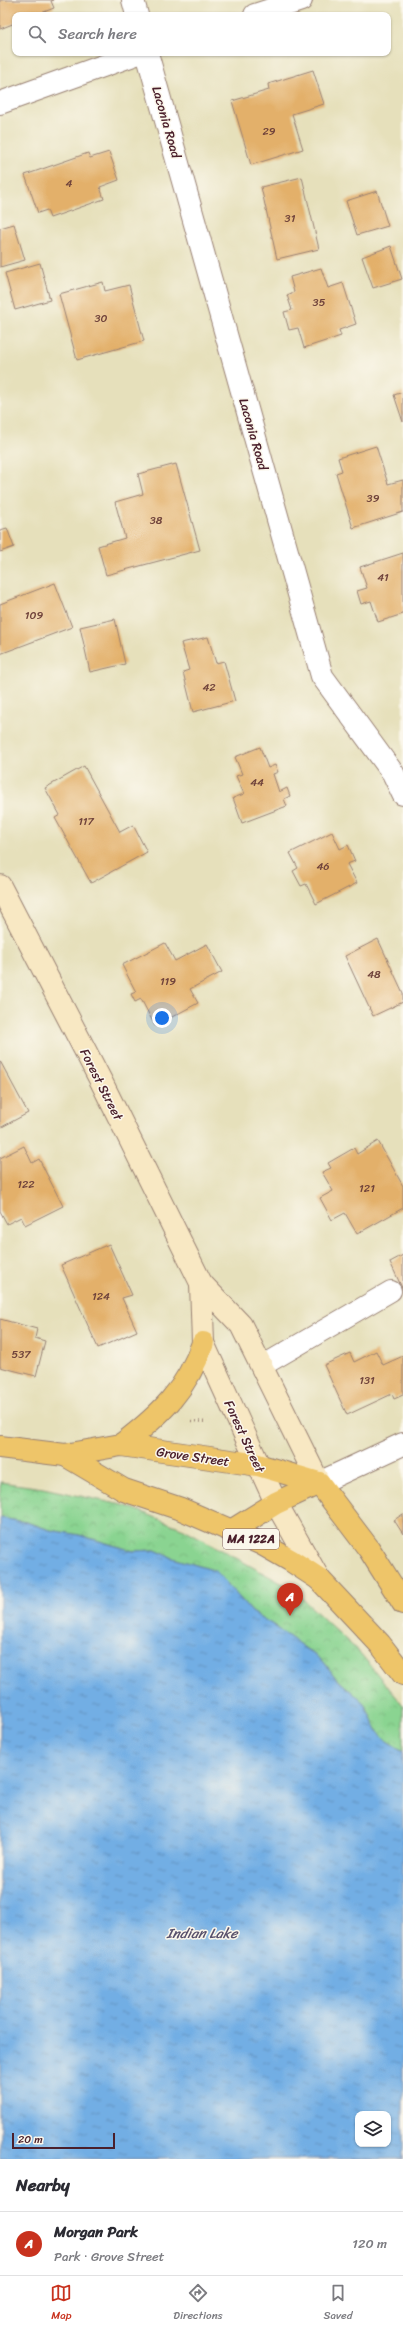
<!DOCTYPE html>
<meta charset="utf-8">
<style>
body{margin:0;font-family:Sriracha,sans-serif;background:#f7f7f7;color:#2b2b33}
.controls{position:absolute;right:12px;bottom:12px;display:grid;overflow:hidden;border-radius:8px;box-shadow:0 1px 3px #0004}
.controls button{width:36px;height:36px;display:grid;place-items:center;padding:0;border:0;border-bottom:1px solid #e1e1e2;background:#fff;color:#2b2b33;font:20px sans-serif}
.scale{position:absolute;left:12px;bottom:10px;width:103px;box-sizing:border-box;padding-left:4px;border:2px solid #4a1f2b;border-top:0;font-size:11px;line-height:14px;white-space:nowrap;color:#4a1f2b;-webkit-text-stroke:3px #fbf7ec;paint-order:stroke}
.you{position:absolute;left:162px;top:1018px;width:14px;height:14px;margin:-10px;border:3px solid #fff;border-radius:50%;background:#1a73e8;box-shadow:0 0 0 6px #1a73e833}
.badge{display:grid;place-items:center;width:26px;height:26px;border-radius:50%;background:#c8321e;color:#fff;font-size:13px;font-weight:700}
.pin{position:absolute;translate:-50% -33px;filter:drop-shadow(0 1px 2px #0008)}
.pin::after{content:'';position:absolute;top:21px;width:14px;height:12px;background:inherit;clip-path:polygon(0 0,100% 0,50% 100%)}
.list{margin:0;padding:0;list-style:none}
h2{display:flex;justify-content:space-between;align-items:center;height:52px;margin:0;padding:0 16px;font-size:17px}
h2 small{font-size:13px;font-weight:400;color:#7c7c81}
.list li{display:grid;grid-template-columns:26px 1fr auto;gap:12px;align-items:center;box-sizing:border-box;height:64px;padding:0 16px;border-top:1px solid #e1e1e2}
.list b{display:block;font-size:15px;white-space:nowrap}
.list p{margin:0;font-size:13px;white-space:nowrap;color:#7c7c81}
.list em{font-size:13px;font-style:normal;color:#7c7c81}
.icon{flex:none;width:22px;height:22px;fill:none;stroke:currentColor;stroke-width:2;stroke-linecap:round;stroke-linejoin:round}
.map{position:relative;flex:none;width:403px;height:2159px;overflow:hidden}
.search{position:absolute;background:#fff;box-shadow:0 1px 3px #0004;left:12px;right:12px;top:12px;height:44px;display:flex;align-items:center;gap:10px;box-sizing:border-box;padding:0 14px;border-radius:8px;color:#7c7c81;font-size:15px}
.sheet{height:116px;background:#fff}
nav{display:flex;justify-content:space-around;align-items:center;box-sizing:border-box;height:56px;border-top:1px solid #e1e1e2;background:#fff;font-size:11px;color:#7c7c81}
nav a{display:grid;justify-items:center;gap:2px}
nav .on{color:#c8321e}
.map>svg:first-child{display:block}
.park{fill:url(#park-crowns);stroke:#6a7a5e}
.water{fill:url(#water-ripples);stroke:#5e6688;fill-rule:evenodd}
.building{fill:#e3b06b}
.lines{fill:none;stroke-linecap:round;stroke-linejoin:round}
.service-casing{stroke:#988073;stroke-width:22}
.minor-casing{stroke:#988073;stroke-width:24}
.secondary-casing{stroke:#988073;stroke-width:24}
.primary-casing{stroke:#988073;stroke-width:24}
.path{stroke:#988073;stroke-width:2.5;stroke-dasharray:1 3;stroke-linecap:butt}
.service{stroke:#fff;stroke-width:20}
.minor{stroke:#fff;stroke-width:22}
.secondary{stroke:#f8e8c3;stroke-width:22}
.primary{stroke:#eec569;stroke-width:22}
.labels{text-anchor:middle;stroke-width:3;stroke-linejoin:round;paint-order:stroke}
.number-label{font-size:11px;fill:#70433b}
.shield{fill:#fbf7ec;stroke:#7f6065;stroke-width:1}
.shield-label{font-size:12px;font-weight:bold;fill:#4a1f2b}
.street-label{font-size:13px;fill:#4a1f2b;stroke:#fbf7ec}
.water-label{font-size:14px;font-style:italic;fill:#58516c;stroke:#fbf7ec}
</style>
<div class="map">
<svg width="403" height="2159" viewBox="0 0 403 2159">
<defs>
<pattern id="park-crowns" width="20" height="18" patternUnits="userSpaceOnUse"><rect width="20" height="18" fill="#8ad491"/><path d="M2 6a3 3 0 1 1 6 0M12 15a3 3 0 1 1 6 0" fill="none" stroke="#79b67d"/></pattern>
<pattern id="water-ripples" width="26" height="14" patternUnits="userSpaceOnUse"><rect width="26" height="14" fill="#72aee4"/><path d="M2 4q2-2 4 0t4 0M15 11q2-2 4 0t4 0" fill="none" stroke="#608db9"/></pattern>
</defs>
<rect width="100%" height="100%" fill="#fbf7ec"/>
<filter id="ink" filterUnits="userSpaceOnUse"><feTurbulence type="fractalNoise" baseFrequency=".025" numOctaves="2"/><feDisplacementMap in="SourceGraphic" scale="8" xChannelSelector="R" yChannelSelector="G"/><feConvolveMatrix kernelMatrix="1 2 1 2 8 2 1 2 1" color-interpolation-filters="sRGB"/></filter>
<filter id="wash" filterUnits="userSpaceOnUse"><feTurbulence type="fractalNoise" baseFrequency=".012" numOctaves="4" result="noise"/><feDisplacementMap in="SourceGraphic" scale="16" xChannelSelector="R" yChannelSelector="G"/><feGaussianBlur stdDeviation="0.9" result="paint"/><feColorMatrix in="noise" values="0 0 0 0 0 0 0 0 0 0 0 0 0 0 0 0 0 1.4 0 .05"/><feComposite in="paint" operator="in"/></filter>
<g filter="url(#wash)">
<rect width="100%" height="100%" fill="#e6e0bb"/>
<!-- park -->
<polygon class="park" points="0,1482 43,1488 127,1506 184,1529 292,1589 360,1653 403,1705 403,1751 387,1741 378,1732 364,1703 335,1677 324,1662 273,1625 252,1612 216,1571 173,1558 155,1550 133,1551 79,1535 50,1530 26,1522 0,1518"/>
<!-- water -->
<path class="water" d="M0,1518L26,1522L50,1530L79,1535L133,1551L155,1550L173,1558L216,1571L252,1612L273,1625L324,1662L335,1677L364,1703L378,1732L387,1741L403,1751V2159H0ZM358,2114H388V2144H358Z"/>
<g id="blocks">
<!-- building -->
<g class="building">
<polygon points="0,0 54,0 51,1 54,8 36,15 15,15 15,23 0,29"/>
<polygon points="313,70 324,104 292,114 303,149 251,165 232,101 269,90 268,84"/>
<polygon points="109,152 119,180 100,187 104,199 50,218 47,210 38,213 25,175 88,153 90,158"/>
<polygon points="302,177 319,249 277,259 261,187"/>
<polygon points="377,191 388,226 357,235 346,201"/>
<polygon points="14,224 25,260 0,267 0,228"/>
<polygon points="391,246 402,279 373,288 362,257"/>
<polygon points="40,263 50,300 15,310 5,273"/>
<polygon points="321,268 328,288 343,283 356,324 339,330 341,336 304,348 298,328 289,330 284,312 292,310 287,295 294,292 290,277"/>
<polygon points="103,282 105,291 129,285 144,341 77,360 59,294"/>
<polygon points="403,392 403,422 394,395"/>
<polygon points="376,446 388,484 403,480 403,512 353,528 336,473 342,471 338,458"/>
<polygon points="176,464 200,550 106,575 98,546 125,538 115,502 143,494 138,474"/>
<polygon points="7,528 14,547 0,552 0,530"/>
<polygon points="403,553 403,614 378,622 371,601 361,604 357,591 367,588 360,567"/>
<polygon points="55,583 72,627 0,654 0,604"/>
<polygon points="115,619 125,664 90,672 80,627"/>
<polygon points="208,637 216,663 224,661 235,701 193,712 183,672 189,670 181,643"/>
<polygon points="260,747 268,768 275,765 278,772 273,774 279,792 287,788 290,796 284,799 287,806 242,823 233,798 244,794 236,776 242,774 235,757"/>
<polygon points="84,766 120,832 133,825 147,852 91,883 55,818 60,815 45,788"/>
<polygon points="332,832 340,849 348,845 355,861 347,864 357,883 316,904 306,884 301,886 293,871 298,868 290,853"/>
<polygon points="378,939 403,993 403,1002 373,1016 345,956"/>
<polygon points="165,943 175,961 207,944 222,972 190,989 198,1003 155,1026 141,999 135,1002 131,994 136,992 122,965"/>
<polygon points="0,1061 28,1113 0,1128"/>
<polygon points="378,1141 403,1186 403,1208 357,1234 345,1213 332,1220 320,1198 333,1191 322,1172 331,1168 328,1163 354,1148 357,1154"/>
<polygon points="24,1146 32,1163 39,1159 63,1206 25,1225 21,1217 7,1224 0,1211 0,1158"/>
<polygon points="109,1244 132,1295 122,1298 137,1331 98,1348 61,1265"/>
<polygon points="403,1255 403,1290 390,1262"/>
<polygon points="0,1319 37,1329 35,1338 45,1341 36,1376 0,1367"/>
<polygon points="376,1351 383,1365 403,1356 403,1395 394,1399 392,1394 347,1415 324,1365 350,1353 354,1362"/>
<polygon points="403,1514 403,1534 394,1520"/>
</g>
</g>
</g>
<g filter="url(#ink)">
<use href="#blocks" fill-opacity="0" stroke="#988073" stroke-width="1"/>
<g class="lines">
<!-- service casing -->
<g class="service-casing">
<polyline id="service" points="262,1366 391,1291"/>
</g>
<!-- minor casing -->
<g class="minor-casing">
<g id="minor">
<polyline points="133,0 137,15"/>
<polyline points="255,15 301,0"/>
<polyline points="147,53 322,676 393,773 403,794"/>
<polyline points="0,103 139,53"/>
<polyline points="319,1483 403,1444"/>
</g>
</g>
<!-- secondary casing -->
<g class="secondary-casing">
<g id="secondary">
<polyline points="0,886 101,1081 201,1283 241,1325 319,1483"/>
<polyline points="201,1283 203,1343 276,1503 319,1579"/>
</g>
</g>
<!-- primary casing -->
<g class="primary-casing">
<g id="primary">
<path d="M121,1445C160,1415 187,1390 203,1343"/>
<polyline points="0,1447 65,1455 121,1445 258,1465 319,1483 369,1549 403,1603"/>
<polyline points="65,1455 124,1490 181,1509 262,1544 290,1560 319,1579 380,1644 403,1674"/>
<polyline points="231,1531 276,1503 319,1483"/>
</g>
</g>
<!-- path -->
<polyline class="path" points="191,1421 206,1422"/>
<!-- service -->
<use href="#service" class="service"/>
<!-- minor -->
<use href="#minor" class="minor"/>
<!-- secondary -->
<use href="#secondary" class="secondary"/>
<!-- primary -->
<use href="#primary" class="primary"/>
</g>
</g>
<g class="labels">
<!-- number labels -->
<g class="number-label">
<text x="269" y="135">29</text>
<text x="69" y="187">4</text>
<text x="290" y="222">31</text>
<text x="319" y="306">35</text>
<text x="101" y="322">30</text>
<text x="373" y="502">39</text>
<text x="156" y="524">38</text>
<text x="383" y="581">41</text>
<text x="34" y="619">109</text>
<text x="209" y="691">42</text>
<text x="257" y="786">44</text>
<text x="86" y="825">117</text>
<text x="323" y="870">46</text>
<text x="374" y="978">48</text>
<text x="168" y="985">119</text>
<text x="26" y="1188">122</text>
<text x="367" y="1192">121</text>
<text x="101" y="1300">124</text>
<text x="21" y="1358">537</text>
<text x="367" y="1384">131</text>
</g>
<!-- shield labels -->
<rect class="shield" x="223" y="1529" width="56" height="20" rx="3"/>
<g class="shield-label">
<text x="251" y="1543">MA 122A</text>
</g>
<!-- street labels -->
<g class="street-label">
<text transform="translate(167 122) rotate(74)" y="5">Laconia Road</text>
<text transform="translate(254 434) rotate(74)" y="5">Laconia Road</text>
<text transform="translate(102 1084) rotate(63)" y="5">Forest Street</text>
<text transform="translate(245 1436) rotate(65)" y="5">Forest Street</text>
<text transform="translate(193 1456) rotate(8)" y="5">Grove Street</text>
</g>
<!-- water labels -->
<g class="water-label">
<text x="202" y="1938">Indian Lake</text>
</g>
</g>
</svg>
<div class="controls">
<button><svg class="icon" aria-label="layers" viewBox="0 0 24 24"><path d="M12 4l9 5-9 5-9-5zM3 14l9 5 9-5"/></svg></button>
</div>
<div class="scale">20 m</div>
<div class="you"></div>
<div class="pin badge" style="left:290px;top:1616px">A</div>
<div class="search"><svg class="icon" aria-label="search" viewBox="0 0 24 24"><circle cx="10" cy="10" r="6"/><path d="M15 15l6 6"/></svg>Search here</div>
</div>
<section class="sheet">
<h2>Nearby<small></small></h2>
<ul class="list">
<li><span class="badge">A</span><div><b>Morgan Park</b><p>Park · Grove Street</p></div><em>120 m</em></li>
</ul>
</section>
<nav>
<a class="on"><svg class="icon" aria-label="map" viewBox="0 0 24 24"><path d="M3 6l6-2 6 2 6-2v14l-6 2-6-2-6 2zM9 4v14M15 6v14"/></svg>Map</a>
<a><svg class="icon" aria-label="directions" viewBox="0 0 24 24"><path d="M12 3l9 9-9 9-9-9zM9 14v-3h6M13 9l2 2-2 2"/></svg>Directions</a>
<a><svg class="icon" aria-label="saved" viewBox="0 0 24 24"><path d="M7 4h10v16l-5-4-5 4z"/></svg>Saved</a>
</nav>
